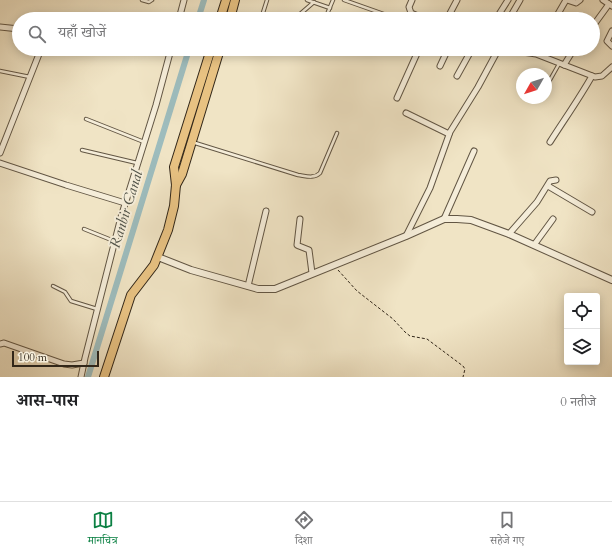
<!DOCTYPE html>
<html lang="hi">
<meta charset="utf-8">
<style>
body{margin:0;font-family:Cardo,"Noto Serif Devanagari",serif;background:#f6f6f6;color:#202124}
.controls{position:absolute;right:12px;bottom:12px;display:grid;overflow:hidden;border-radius:4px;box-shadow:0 2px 10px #0003}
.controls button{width:36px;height:36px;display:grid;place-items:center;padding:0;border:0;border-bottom:1px solid #e0e0e0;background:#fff;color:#202124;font:20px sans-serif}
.compass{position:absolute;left:516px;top:68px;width:36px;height:36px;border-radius:50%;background:#fff;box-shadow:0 2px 10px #0003;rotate:231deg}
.scale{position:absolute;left:12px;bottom:10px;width:87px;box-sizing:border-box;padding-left:4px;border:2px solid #322719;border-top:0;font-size:11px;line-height:14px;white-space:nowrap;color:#322719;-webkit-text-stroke:3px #f5edd9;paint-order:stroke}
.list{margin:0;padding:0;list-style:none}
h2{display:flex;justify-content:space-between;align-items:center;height:52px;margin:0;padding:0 16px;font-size:17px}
h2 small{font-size:13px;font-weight:400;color:#757577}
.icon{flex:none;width:22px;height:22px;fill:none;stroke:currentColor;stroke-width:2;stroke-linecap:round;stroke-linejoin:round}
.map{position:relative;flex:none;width:612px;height:377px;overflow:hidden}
.search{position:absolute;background:#fff;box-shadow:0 2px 10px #0003;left:12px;right:12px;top:12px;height:44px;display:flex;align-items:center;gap:10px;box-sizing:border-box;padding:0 14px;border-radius:22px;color:#757577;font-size:15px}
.sheet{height:124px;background:#fff}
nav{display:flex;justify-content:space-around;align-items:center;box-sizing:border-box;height:56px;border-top:1px solid #e0e0e0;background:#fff;font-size:11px;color:#757577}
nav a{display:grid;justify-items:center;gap:2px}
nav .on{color:#0b8043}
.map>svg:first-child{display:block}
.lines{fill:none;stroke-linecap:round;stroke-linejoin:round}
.canal{stroke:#9dbcbd;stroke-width:6}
.service-casing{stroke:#625644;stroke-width:4.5}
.minor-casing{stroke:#625644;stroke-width:7}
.tertiary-casing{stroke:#625644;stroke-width:8}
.trunk-casing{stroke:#322719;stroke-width:10}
.path{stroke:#322719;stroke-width:1;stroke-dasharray:3 2;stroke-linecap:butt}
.service{stroke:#f5edd9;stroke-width:2.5}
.minor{stroke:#f5edd9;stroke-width:5}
.tertiary{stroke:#f5edd9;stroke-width:6}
.trunk{stroke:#e8c282;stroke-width:8}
.labels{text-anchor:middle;stroke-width:4;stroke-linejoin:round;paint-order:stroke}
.water-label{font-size:15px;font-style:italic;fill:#52544a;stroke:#f5edd9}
</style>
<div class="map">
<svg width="612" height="377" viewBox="0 0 612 377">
<rect width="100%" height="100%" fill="#f0e4c5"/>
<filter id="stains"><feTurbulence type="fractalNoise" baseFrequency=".005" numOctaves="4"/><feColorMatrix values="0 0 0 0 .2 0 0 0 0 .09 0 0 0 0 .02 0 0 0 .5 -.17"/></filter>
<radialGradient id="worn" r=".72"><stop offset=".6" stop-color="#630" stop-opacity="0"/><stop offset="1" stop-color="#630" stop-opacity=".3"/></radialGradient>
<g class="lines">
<!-- canal -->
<g class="canal">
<polyline points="198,19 204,0"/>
<polyline points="88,377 189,49"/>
</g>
<!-- service casing -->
<g class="service-casing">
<g id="service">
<polyline points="142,0 149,2 152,0"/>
<polyline points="307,0 330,8"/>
<polyline points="344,0 395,18"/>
<polyline points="261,19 267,0"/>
<polyline points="298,19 299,15 314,2"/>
<polyline points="325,19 333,0"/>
<polyline points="0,71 30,77"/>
<polyline points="546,87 559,64"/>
<polyline points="86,119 144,142"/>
<path d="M192,142L298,175C306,176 314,179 320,173L337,133"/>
<polyline points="82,150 137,163"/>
<polyline points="84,229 114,241"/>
<polyline points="53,286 65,292 71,301 97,309"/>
</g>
</g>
<!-- minor casing -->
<g class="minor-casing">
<g id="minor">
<polyline points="412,0 409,7 411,13 425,19"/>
<polyline points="567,0 576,3 580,0"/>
<polyline points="603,0 612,6"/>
<polyline points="179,19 184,0"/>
<polyline points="447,19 457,0"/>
<polyline points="496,19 508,0"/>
<polyline points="509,19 520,0"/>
<polyline points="555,19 566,0"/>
<polyline points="593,26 609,4"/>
<polyline points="0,27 19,29"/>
<polyline points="612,31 607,41 612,46"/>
<polyline points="496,49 516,51 536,54 595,77 602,76 612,67"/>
<polyline points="564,65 574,49"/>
<polyline points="440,66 448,49"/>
<polyline points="457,76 472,49"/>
<polyline points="397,98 419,49"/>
<polyline points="406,113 449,134"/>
<path d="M550,142C564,120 579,99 592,76"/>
<polyline points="0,153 41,49"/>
<polyline points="0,163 66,185 125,203"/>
<polyline points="548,186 592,212"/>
<polyline points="300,219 297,245 299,246 309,250 312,273"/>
<polyline points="444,219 474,151"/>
<polyline points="509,234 537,202 550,181 556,180"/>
<polyline points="406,236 430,188 450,132 478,87 498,50"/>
<polyline points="534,245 553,219"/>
<polyline points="248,286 266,211"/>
<polyline points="0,344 4,343 64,364 72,365 84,363"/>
<polyline points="81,377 85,358 121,217 156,105 171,49"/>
</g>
</g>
<!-- tertiary casing -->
<g class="tertiary-casing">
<polyline id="tertiary" points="158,257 191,270 258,289 275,289 406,236 444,219 457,219 471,220 509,234 612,280"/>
</g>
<!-- trunk casing -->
<g class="trunk-casing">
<g id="trunk">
<polyline points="220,19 226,0"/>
<polyline points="230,19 235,0"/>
<polyline points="176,185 182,174 220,49"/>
<polyline points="104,377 131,295 154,265 168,230 174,206 176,185 174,167 211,49"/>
</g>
</g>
<!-- path -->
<polyline class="path" points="338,270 357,291 393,319 405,332 410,336 427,339 463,366 465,369 463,377"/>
<!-- service -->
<use href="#service" class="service"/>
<!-- minor -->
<use href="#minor" class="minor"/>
<!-- tertiary -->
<use href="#tertiary" class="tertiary"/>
<!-- trunk -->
<use href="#trunk" class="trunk"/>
</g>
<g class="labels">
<!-- water labels -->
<g class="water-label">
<text transform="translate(126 209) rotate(-73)" y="5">Ranbir Canal</text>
</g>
</g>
<rect width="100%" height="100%" filter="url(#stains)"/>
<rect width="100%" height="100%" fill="url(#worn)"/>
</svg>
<div class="controls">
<button><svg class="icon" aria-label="locate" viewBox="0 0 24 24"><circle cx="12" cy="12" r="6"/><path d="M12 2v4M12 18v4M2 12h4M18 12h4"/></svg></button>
<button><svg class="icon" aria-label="layers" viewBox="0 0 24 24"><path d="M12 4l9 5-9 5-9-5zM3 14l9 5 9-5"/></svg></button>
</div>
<svg class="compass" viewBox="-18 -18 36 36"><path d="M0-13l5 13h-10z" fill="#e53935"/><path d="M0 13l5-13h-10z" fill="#757577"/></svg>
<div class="scale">100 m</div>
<div class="search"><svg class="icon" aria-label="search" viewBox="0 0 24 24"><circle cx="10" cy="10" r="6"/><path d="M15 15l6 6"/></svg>यहाँ खोजें</div>
</div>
<section class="sheet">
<h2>आस-पास<small>0 नतीजे</small></h2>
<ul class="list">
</ul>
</section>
<nav>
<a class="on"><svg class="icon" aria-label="map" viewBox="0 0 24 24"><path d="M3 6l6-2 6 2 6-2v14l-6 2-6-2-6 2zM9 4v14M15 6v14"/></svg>मानचित्र</a>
<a><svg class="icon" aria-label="directions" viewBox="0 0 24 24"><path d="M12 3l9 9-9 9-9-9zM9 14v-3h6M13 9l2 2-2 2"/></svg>दिशा</a>
<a><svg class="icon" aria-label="saved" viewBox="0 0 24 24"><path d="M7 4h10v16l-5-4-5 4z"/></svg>सहेजे गए</a>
</nav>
